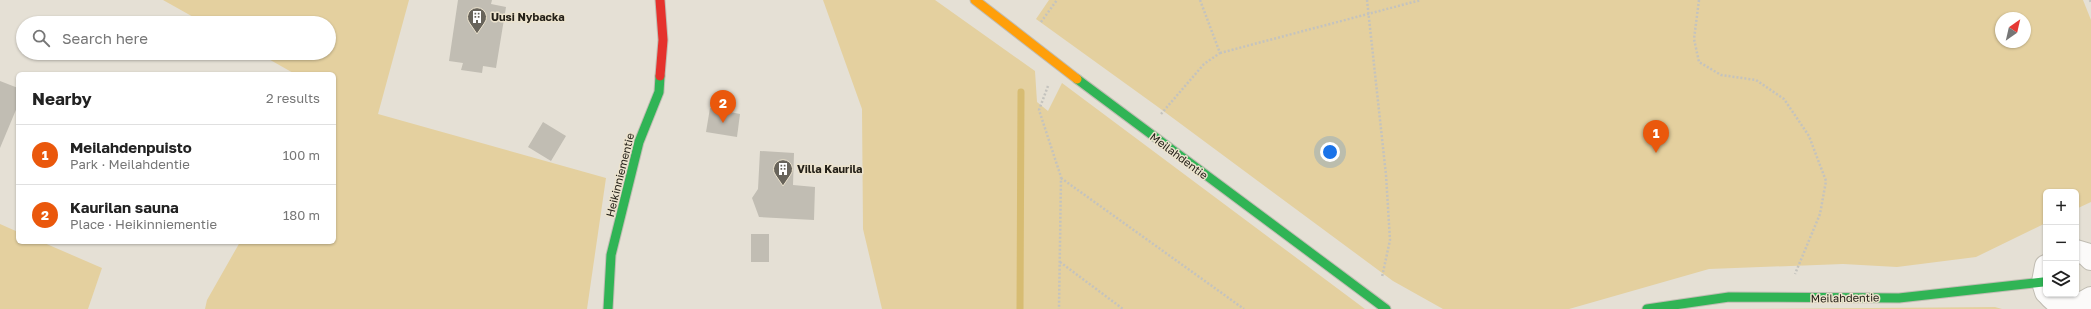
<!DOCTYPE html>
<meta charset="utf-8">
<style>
body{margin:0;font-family:"Golos Text",sans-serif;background:#f2f2f2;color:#222}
.controls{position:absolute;right:12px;bottom:12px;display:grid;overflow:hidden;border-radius:6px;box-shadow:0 1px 3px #0004}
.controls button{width:36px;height:36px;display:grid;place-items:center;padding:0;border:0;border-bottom:1px solid #e0e0e0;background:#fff;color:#222;font:20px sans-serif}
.compass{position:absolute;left:1995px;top:12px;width:36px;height:36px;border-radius:50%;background:#fff;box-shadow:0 1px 3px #0004;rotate:34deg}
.you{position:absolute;left:1330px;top:152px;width:14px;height:14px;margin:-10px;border:3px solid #fff;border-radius:50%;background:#1a73e8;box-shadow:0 0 0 6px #1a73e833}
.badge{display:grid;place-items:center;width:26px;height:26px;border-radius:50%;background:#ea580c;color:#fff;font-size:13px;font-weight:700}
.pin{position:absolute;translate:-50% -33px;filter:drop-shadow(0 1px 2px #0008)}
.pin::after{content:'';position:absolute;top:21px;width:14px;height:12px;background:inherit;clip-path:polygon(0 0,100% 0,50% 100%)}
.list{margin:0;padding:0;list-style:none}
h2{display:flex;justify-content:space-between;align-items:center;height:52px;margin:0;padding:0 16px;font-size:17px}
h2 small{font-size:13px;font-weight:400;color:#767676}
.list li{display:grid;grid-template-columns:26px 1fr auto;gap:12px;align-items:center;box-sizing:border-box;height:60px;padding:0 16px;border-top:1px solid #e0e0e0}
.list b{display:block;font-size:15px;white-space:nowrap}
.list p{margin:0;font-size:13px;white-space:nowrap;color:#767676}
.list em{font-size:13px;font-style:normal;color:#767676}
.icon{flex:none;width:22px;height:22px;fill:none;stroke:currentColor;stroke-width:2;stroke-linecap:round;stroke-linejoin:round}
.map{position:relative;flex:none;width:2091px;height:309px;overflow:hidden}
.search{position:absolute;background:#fff;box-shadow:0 1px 3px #0004;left:16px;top:16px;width:320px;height:44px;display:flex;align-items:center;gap:10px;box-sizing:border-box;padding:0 14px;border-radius:22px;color:#767676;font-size:15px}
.panel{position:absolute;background:#fff;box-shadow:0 1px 3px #0004;left:16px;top:72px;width:320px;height:172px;border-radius:6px}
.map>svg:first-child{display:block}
.green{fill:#e4d09f;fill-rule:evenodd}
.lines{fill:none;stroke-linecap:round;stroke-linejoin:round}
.stream{stroke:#d7bc72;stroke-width:7}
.building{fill:#c1bdb3}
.street-casing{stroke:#c1bdb3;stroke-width:24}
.fast-casing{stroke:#c1bdb3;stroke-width:11}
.slow-casing{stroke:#c1bdb3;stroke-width:11}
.jam-casing{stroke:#c1bdb3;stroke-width:11}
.path{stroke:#c4c3be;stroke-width:2.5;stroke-dasharray:2 2;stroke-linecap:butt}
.street{stroke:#fbfaf9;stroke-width:22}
.fast{stroke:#30b455;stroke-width:9}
.slow{stroke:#ff9f0a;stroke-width:9}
.jam{stroke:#e5322d;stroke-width:9}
.labels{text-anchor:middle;stroke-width:3;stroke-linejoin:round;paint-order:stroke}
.poi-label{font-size:11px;font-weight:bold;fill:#252119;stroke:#ece3ce;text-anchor:start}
.street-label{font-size:11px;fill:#252119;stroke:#ece3ce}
</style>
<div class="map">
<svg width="2091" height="309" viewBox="0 0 2091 309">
<rect width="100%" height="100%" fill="#e5e0d5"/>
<!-- green -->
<g class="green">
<polygon points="163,0 409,0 378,114 606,178 587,309 205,309 207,300 240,242 334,242 334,74 295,74 258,53 329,53 329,23 204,23"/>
<polygon points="823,0 935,0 1035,71 1037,102 1048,111 1062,83 1365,309 882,309 863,229 862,109"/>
<path d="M1049,0H2083L2091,20V202L2076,209V192H2046V223L1976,257L1897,267L1843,264L1709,269L1569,309H1443L1393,281L1158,107L1036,19ZM2001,18H2025V42H2001Z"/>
<polygon points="0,224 18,232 18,242 42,242 102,268 88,309 0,309"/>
<polygon points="1995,307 2002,309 1734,309"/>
</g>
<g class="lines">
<!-- stream -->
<polyline class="stream" points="1020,309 1021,92"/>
</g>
<!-- building -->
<g class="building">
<polygon points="458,0 492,0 491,4 506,7 496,68 483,66 482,73 461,70 463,63 449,61"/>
<polygon points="0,81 18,88 18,105 0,148"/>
<polygon points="710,108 740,114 737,137 706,132"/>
<polygon points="543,122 566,136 551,161 528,147"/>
<polygon points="760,151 794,153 793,185 815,187 814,220 759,217 752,198 758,189"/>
<rect x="751" y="234" width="18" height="28"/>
</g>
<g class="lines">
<!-- street casing -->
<g class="street-casing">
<g id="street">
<polyline points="2076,251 2086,254 2091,259"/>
<polyline points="2046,266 2043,282 2046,292"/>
<path d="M2048,294C2060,309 2076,308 2091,298"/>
</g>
</g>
<!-- fast casing -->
<g class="fast-casing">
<g id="fast">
<polyline points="1077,79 1386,309"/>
<polyline points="608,309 611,255 639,142 659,92 660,76"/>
<polyline points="1647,309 1729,297 1899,298 2043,282"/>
</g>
</g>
<!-- slow casing -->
<g class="slow-casing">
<polyline id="slow" points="975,0 1077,79"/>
</g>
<!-- jam casing -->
<g class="jam-casing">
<polyline id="jam" points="660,0 663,40 660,76"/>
</g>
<!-- path -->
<g class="path">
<polyline points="1367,0 1386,175 1390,240 1382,277"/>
<polyline points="1699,0 1694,39 1699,62 1721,75 1756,80 1784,99 1809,136 1826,181 1820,214 1795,274"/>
<polyline points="2090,0 2091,3"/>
<polyline points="1041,22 1057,0"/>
<polyline points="1220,53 1421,0"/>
<polyline points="1048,86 1039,110 1061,177 1059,309"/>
<polyline points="1161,114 1204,64 1220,53 1200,0"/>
<polyline points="1061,178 1244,309"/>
<polyline points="1060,262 1123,309"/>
</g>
<!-- street -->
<use href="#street" class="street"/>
<!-- fast -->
<use href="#fast" class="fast"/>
<!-- slow -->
<use href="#slow" class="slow"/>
<!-- jam -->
<use href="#jam" class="jam"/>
</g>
<!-- icons -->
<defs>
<g id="building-pin" transform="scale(1)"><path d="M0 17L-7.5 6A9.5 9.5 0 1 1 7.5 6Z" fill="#68645b" stroke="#ece3ce"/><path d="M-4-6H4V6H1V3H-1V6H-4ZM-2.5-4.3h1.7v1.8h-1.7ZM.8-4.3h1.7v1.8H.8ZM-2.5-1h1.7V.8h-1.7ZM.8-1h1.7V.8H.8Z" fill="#fff"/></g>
</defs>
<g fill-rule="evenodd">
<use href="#building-pin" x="477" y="17"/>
<use href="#building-pin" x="783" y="169"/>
</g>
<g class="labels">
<!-- poi labels -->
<g class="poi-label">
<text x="491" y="21">Uusi Nybacka</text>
<text x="797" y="173">Villa Kaurila</text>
</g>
<!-- street labels -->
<g class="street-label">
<text transform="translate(1179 156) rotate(37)" y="4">Meilahdentie</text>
<text transform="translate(620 175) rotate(-76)" y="4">Heikinniementie</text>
<text transform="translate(1845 298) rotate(-1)" y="4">Meilahdentie</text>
</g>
</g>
</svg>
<div class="controls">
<button>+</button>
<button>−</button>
<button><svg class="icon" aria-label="layers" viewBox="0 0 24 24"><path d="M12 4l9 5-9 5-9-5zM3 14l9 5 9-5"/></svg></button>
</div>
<svg class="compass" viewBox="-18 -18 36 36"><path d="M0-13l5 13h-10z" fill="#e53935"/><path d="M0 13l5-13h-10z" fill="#767676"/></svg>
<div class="you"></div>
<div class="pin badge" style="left:1656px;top:153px">1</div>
<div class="pin badge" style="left:723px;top:123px">2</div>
<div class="search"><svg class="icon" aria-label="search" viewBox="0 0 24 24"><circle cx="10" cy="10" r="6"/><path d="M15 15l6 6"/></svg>Search here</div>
<section class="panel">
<h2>Nearby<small>2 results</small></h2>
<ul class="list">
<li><span class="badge">1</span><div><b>Meilahdenpuisto</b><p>Park · Meilahdentie</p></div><em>100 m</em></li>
<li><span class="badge">2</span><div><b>Kaurilan sauna</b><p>Place · Heikinniementie</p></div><em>180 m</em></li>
</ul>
</section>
</div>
